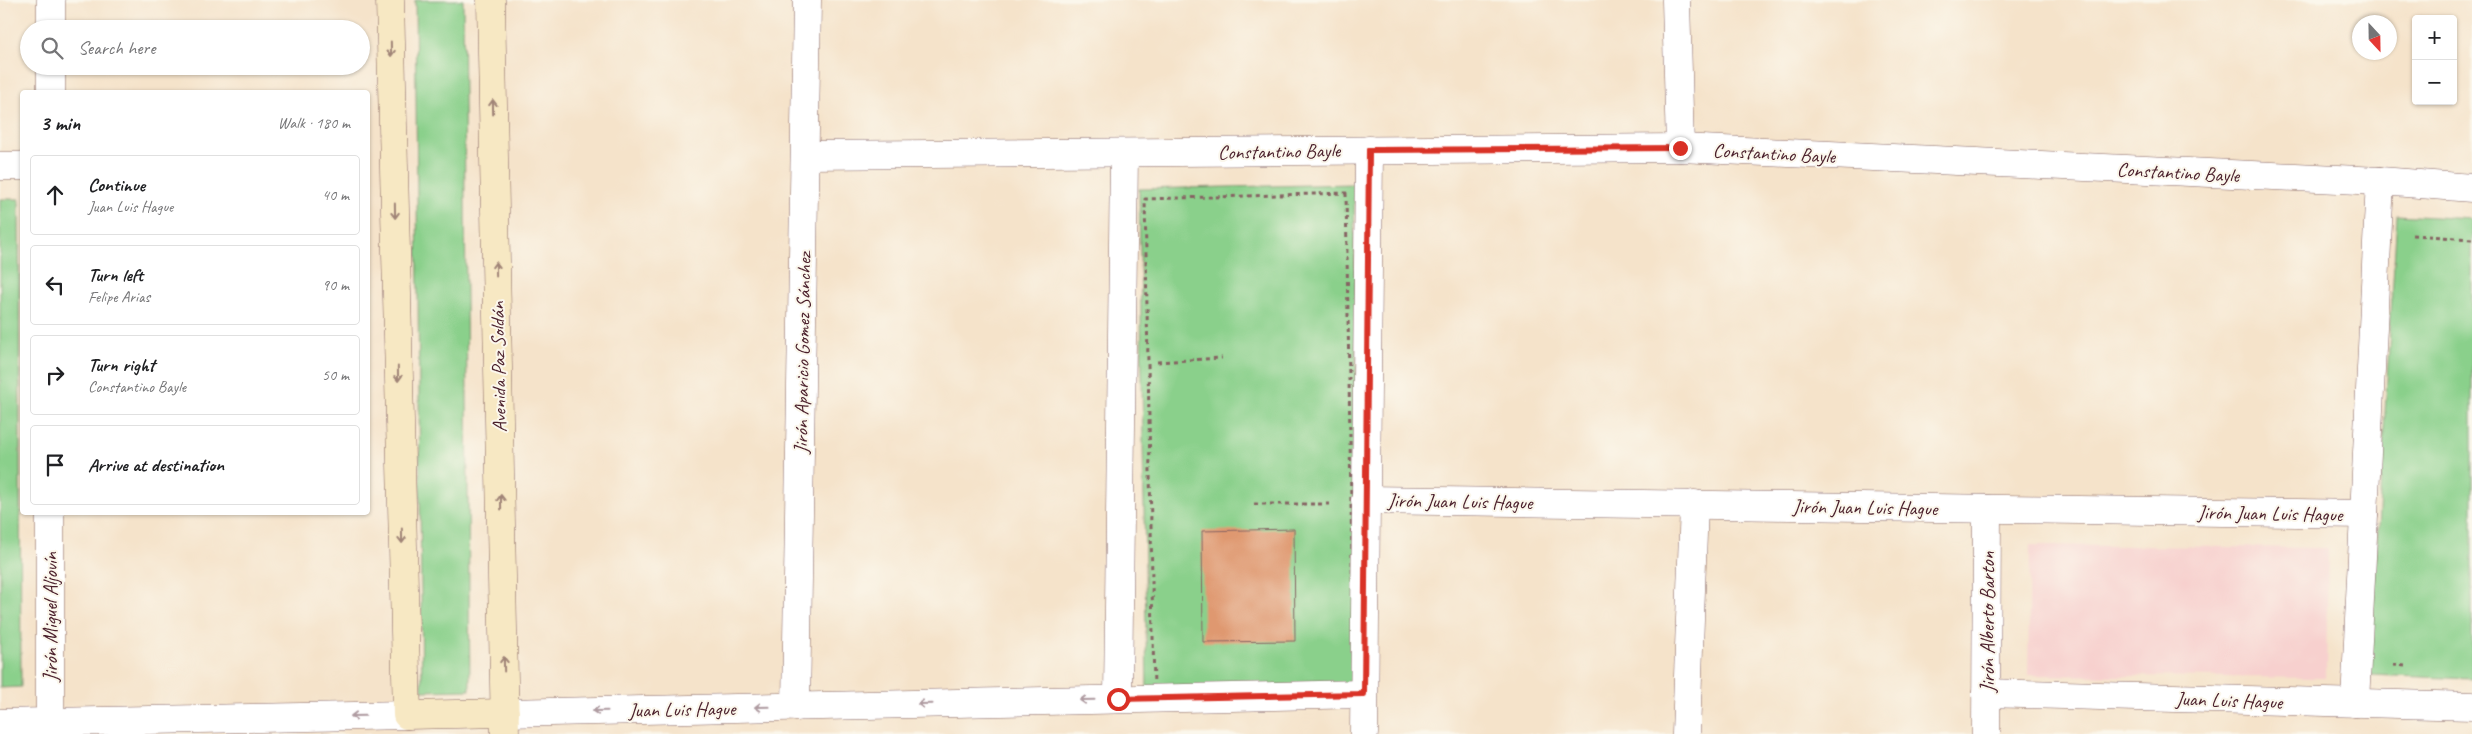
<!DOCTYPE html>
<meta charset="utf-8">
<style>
body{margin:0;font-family:Caveat,sans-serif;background:#f6f6f6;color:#202124}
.controls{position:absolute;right:15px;top:15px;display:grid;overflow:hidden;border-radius:5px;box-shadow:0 1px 4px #0004}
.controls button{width:45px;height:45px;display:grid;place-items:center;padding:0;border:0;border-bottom:1px solid #e0e0e0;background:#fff;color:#202124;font:25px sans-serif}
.compass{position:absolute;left:2352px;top:15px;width:45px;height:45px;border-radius:50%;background:#fff;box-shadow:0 1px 4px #0004;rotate:158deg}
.stop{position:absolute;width:15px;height:15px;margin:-11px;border:4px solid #d93025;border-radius:50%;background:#fff}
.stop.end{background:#d93025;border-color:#fff;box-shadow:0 1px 5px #0008}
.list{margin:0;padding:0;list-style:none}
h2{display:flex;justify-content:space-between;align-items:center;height:65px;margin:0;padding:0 20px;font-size:21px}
h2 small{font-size:16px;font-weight:400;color:#757577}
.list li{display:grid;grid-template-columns:32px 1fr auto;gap:15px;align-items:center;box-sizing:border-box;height:80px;margin:0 10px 10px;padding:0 10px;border:1px solid #e0e0e0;border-radius:5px}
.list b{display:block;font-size:19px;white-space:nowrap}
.list p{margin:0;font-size:16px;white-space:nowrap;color:#757577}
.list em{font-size:16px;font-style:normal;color:#757577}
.icon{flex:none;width:28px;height:28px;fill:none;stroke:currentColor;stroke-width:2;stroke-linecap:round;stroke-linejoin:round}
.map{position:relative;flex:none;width:2472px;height:734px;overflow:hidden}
.search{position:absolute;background:#fff;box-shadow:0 1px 4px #0004;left:20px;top:20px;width:350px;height:55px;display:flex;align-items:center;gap:12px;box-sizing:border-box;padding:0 18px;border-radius:28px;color:#757577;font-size:19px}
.panel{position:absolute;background:#fff;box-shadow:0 1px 4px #0004;left:20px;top:90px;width:350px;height:425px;border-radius:5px}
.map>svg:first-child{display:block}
.built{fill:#f7d0ce}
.green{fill:#8ad08b;stroke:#6a785b}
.building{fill:#df9870}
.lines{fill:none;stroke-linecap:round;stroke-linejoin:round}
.street-casing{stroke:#866463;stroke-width:29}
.secondary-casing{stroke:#866463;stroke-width:29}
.path{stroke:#866463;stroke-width:3;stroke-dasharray:4 4;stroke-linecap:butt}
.street{stroke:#fff;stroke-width:28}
.secondary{stroke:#f7e8c3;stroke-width:28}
.oneway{stroke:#a08477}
.oneway2{stroke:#ae9aa0}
.route{stroke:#d93025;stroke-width:6}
.labels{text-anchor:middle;stroke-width:4;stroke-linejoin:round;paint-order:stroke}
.street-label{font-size:20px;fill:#4a1f2b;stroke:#fbf7ec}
</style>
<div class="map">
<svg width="2472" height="734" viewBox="0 0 2472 734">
<rect width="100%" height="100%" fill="#fbf7ec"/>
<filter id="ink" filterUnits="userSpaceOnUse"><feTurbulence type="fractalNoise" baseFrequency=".02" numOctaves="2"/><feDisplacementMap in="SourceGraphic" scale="10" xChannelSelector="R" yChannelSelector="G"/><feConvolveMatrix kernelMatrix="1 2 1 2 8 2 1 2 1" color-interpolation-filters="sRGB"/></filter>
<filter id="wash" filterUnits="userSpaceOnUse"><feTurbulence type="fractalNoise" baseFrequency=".0096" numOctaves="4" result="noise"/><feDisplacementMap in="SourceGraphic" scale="20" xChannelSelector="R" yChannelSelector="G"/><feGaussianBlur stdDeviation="1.12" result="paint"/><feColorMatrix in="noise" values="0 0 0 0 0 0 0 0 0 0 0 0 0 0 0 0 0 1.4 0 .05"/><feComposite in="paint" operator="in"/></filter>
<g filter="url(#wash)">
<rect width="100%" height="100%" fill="#f5e3ca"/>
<!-- built -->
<polygon class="built" points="2030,545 2328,548 2326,678 2028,675"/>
<!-- green -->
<g class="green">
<polygon points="415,0 463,0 470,690 422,691"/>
<polygon points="1354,184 1360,689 1147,694 1139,189"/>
<polygon points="0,199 19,199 21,687 0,688"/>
<polygon points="2397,215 2472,219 2472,679 2369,675"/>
</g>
<g id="blocks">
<!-- building -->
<polygon class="building" points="1294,529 1295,641 1203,642 1202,531"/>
</g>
</g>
<g filter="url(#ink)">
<use href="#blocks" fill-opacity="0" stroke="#866463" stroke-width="1"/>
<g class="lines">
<!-- street casing -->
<g class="street-casing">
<g id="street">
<polyline points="1676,0 1680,148"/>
<polyline points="51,29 51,0"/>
<polyline points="51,92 51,66"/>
<polyline points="805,155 1680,148 2380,181 2472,188"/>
<polyline points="0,166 22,166"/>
<polyline points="1365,500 2364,514"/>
<polyline points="1986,693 2472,706"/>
<polyline points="1118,699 1124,153"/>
<polyline points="2355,703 2380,181"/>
<polyline points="796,707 807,0"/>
<polyline points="505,713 1363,694"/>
<polyline points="50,722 50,512"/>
<polyline points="0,723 407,715"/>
<polyline points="1364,734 1369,150"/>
<polyline points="1686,734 1694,504"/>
<polyline points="1986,734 1987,509"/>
</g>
</g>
<!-- secondary casing -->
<g class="secondary-casing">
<g id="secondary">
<polyline points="390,0 407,715 505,713"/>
<polyline points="491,0 505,734"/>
</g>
</g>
<!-- path -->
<g class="path">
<polygon points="1346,193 1354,687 1154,690 1145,199"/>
<polyline points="2412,235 2472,239"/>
<polyline points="1157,362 1222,358"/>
<polyline points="1254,504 1331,504"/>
<polyline points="2393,665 2406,666"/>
</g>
<!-- street -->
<use href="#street" class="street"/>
<!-- secondary -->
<use href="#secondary" class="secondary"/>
</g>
<!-- one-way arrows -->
<defs><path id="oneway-shaft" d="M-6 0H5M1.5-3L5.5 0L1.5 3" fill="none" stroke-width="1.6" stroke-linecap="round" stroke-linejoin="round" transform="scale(1.25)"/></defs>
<g class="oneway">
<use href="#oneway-shaft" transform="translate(391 49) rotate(89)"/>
<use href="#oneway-shaft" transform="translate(493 107) rotate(-91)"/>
<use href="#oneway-shaft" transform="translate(395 211) rotate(89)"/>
<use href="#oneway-shaft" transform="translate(496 269) rotate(-91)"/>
<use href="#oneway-shaft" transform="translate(398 374) rotate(89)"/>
<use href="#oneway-shaft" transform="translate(501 502) rotate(-91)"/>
<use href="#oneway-shaft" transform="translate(402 536) rotate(89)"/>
<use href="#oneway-shaft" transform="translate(504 664) rotate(-91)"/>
</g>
<g class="oneway2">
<use href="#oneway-shaft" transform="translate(1087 700) rotate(179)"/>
<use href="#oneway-shaft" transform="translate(925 704) rotate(179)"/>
<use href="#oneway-shaft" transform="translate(762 707) rotate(179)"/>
<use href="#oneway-shaft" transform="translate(600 711) rotate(179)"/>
<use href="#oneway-shaft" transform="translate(358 716) rotate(179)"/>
</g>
</g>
<g class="lines" filter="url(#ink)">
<!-- route -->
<polyline class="route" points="1118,699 1364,694 1369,150 1680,148"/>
</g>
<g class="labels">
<!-- street labels -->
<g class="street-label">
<text transform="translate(1279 151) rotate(-1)" y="7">Constantino Bayle</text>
<text transform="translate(1774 153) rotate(3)" y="7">Constantino Bayle</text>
<text transform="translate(2178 172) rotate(3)" y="7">Constantino Bayle</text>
<text transform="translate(802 353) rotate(-89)" y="7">Jirón Aparicio Gomez Sánchez</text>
<text transform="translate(498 367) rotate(-91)" y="7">Avenida Paz Soldán</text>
<text transform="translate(1460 501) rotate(1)" y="7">Jirón Juan Luis Hague</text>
<text transform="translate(1865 507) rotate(1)" y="7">Jirón Juan Luis Hague</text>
<text transform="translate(2270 513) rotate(1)" y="7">Jirón Juan Luis Hague</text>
<text transform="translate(50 617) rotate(-90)" y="7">Jirón Miguel Aljovín</text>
<text transform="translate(1987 622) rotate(-90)" y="7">Jirón Alberto Barton</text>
<text transform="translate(2229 700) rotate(2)" y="7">Juan Luis Hague</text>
<text transform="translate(682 709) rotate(-1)" y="7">Juan Luis Hague</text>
</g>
</g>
</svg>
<div class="controls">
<button>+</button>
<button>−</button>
</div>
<svg class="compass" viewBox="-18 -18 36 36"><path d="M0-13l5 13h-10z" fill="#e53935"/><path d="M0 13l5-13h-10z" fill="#757577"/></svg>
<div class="stop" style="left:1118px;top:699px"></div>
<div class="stop end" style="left:1680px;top:148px"></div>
<div class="search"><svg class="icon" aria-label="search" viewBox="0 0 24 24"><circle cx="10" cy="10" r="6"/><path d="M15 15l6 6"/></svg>Search here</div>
<section class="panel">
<h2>3 min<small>Walk · 180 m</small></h2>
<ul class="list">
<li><svg class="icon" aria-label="ahead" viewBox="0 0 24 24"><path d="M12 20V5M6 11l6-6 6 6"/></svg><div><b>Continue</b><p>Juan Luis Hague</p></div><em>40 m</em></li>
<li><svg class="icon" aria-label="left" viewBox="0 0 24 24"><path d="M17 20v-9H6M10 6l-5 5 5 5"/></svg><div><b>Turn left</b><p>Felipe Arias</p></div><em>90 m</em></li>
<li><svg class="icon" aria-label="right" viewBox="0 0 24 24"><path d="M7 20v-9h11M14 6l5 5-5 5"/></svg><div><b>Turn right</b><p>Constantino Bayle</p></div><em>50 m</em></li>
<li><svg class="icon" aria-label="arrive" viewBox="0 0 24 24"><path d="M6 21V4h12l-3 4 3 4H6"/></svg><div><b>Arrive at destination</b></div></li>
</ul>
</section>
</div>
